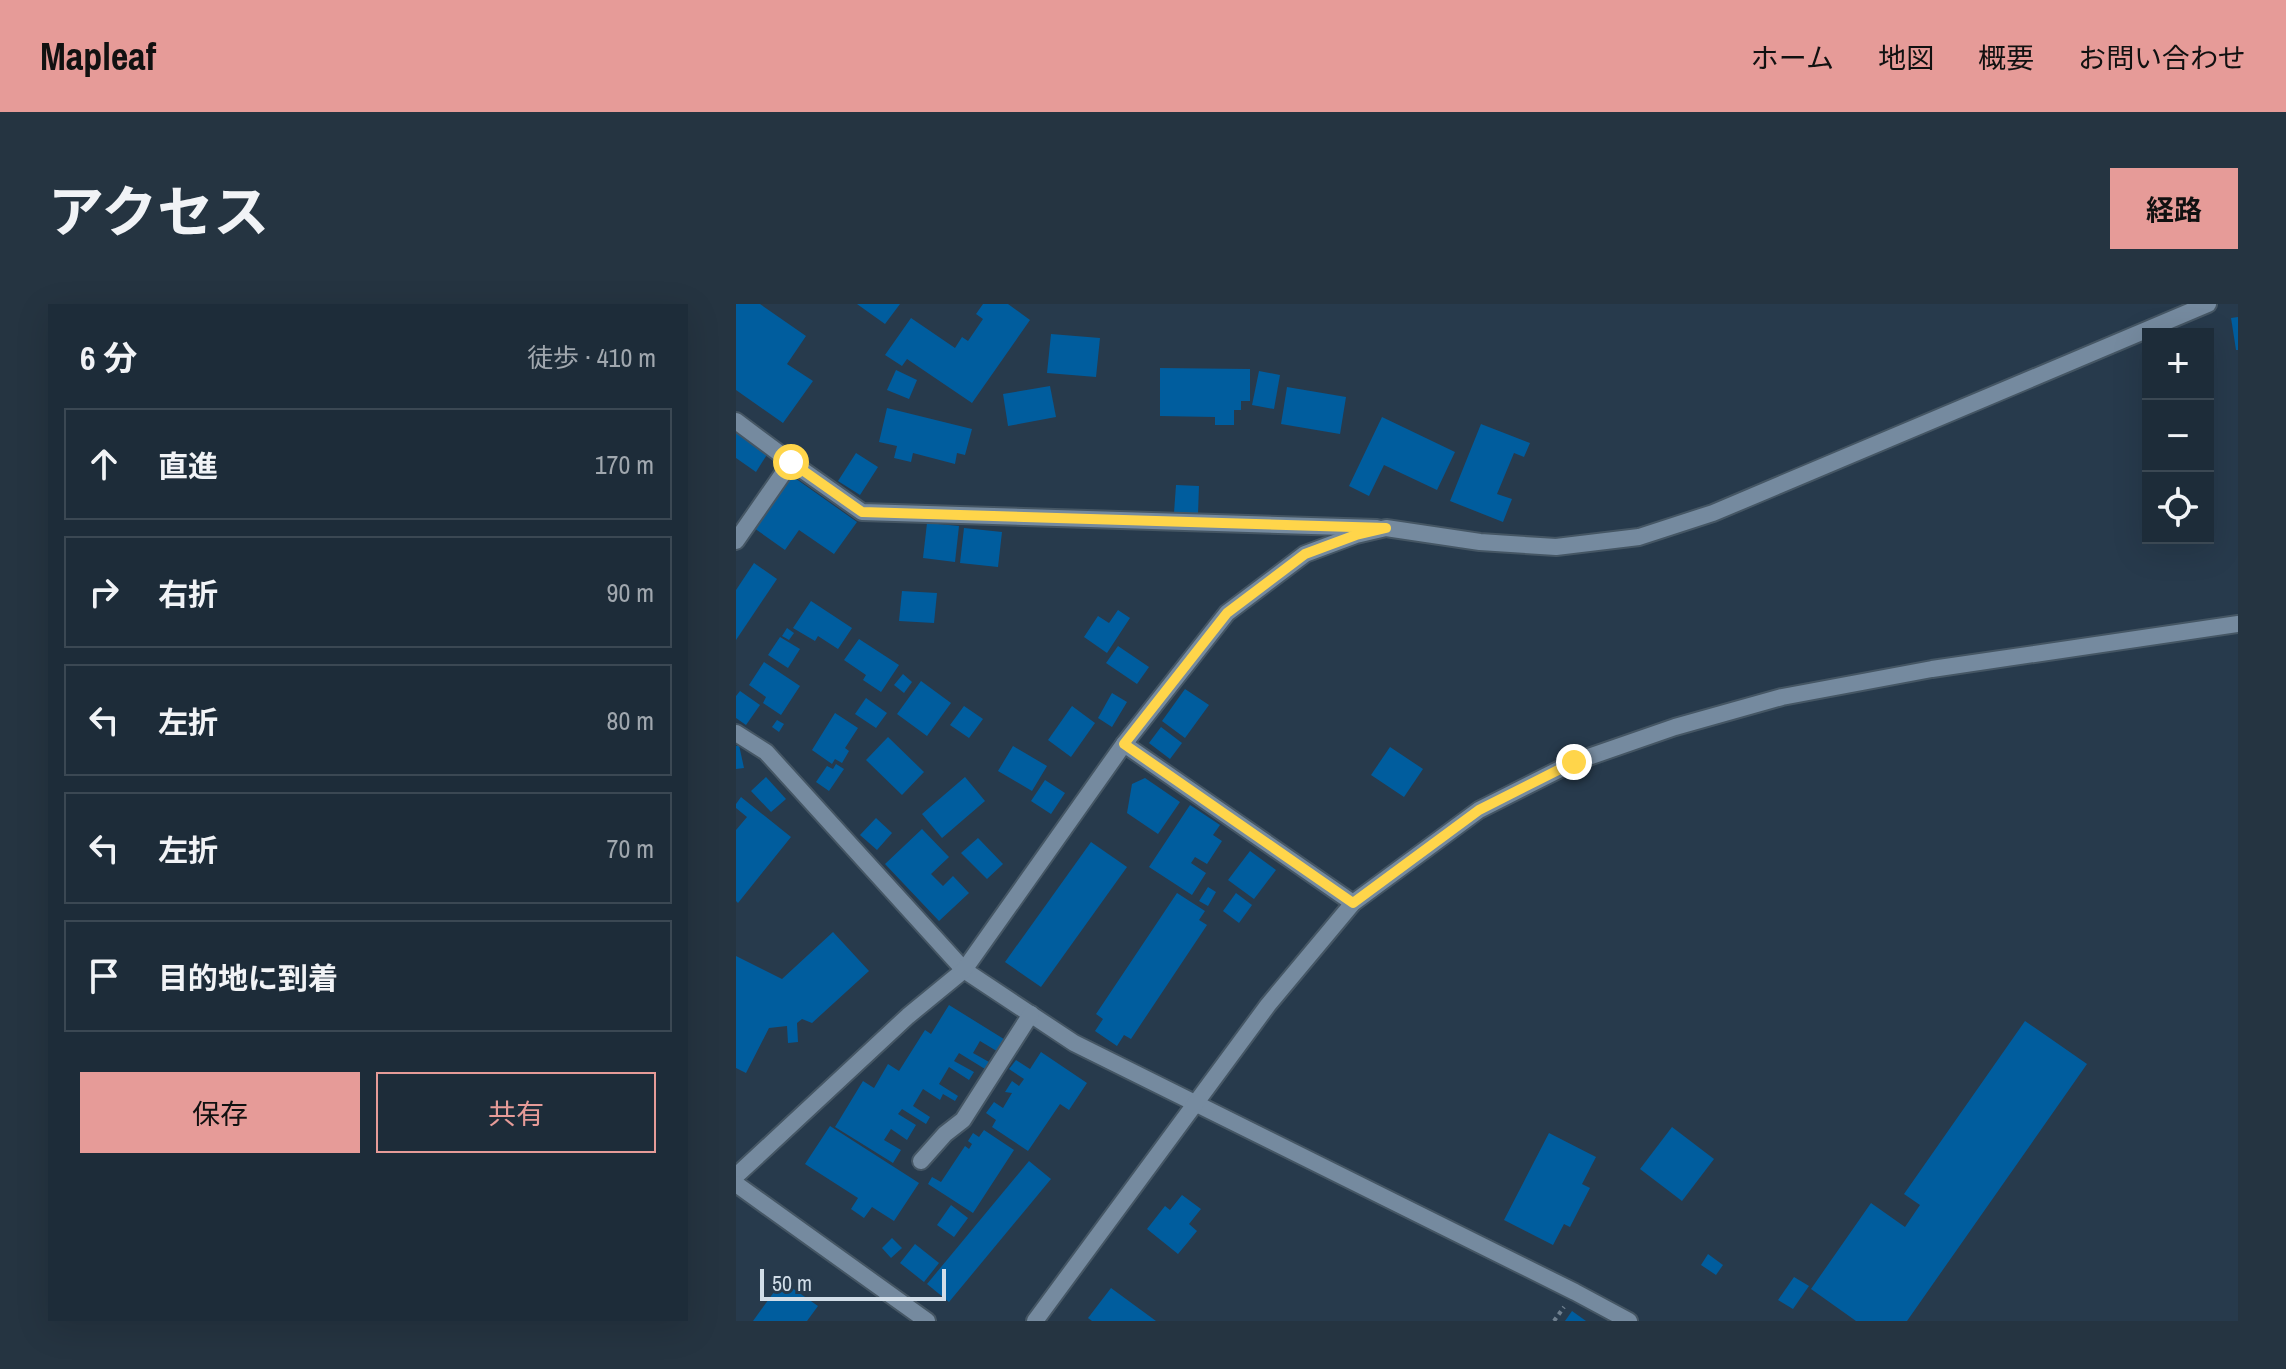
<!DOCTYPE html>
<html lang="ja">
<meta charset="utf-8">
<style>
body{margin:0;font-family:"Archivo Narrow","Noto Sans JP",sans-serif;background:#253441;color:#f1f3f6}
.controls{position:absolute;right:24px;top:24px;display:grid;overflow:hidden;border-radius:0px;box-shadow:0 8px 32px #0002}
.controls button{width:72px;height:72px;display:grid;place-items:center;padding:0;border:0;border-bottom:2px solid #3b4853;background:#1d2c39;color:#f1f3f6;font:40px sans-serif}
.scale{position:absolute;left:24px;bottom:20px;width:186px;box-sizing:border-box;padding-left:8px;border:4px solid #d1dde8;border-top:0;font-size:22px;line-height:28px;white-space:nowrap;color:#d1dde8;-webkit-text-stroke:6px #273a4c;paint-order:stroke}
.stop{position:absolute;width:24px;height:24px;margin:-18px;border:6px solid #ffd54a;border-radius:50%;background:#fff}
.stop.end{background:#ffd54a;border-color:#fff;box-shadow:0 2px 8px #0008}
.list{margin:0;padding:0;list-style:none}
h2{display:flex;justify-content:space-between;align-items:center;height:104px;margin:0;padding:0 32px;font-size:34px}
h2 small{font-size:26px;font-weight:400;color:#a0a7ae}
.list li{display:grid;grid-template-columns:52px 1fr auto;gap:24px;align-items:center;box-sizing:border-box;height:112px;margin:0 16px 16px;padding:0 16px;border:2px solid #3b4853;border-radius:0px}
.list b{display:block;font-size:30px;white-space:nowrap}
.list em{font-size:26px;font-style:normal;color:#a0a7ae}
.actions{display:flex;gap:16px;padding:24px 32px}
.actions a{flex:1;padding:18px 0;border:2px solid #e69b98;border-radius:0px;text-align:center;font-size:28px;color:#e69b98}
.actions .main{background:#e69b98;color:#111}
.icon{flex:none;width:44px;height:44px;fill:none;stroke:currentColor;stroke-width:2;stroke-linecap:round;stroke-linejoin:round}
.map{position:relative;flex:none;width:1502px;height:1017px;overflow:hidden;border-radius:0px}
header{display:flex;align-items:center;gap:48px;box-sizing:border-box;height:112px;padding:0 40px;background:#e69b98;color:#111}
header strong{font-size:38px}
nav{display:flex;gap:44px;margin-inline-start:auto;font-size:28px}
.intro{display:flex;align-items:center;justify-content:space-between;box-sizing:border-box;height:192px;padding:0 48px}
h1{margin:0;font-size:56px}
.button{padding:20px 36px;border-radius:0px;background:#e69b98;color:#111;font-size:28px;font-weight:700}
main{display:flex;gap:48px;padding:0 48px}
aside{flex:1;background:#1d2c39;border-radius:0px;box-shadow:0 8px 32px #0002}
.map>svg:first-child{display:block}
.building{fill:#005d9e}
.lines{fill:none;stroke-linecap:round;stroke-linejoin:round}
.minor-casing{stroke:#455664;stroke-width:20}
.tertiary-casing{stroke:#455664;stroke-width:20}
.path{stroke:#6f7f8e;stroke-width:4;stroke-dasharray:4 4;stroke-linecap:butt}
.minor{stroke:#758a9f;stroke-width:16}
.tertiary{stroke:#758a9f;stroke-width:16}
.route{stroke:#ffd54a;stroke-width:10}
</style>
<header>
<strong>Mapleaf</strong>
<nav><a>ホーム</a><a>地図</a><a>概要</a><a>お問い合わせ</a></nav>
</header>
<div class="intro"><h1>アクセス</h1><a class="button">経路</a></div>
<main>
<aside>
<h2>6 分<small>徒歩 · 410 m</small></h2>
<ul class="list">
<li><svg class="icon" aria-label="ahead" viewBox="0 0 24 24"><path d="M12 20V5M6 11l6-6 6 6"/></svg><div><b>直進</b></div><em>170 m</em></li>
<li><svg class="icon" aria-label="right" viewBox="0 0 24 24"><path d="M7 20v-9h11M14 6l5 5-5 5"/></svg><div><b>右折</b></div><em>90 m</em></li>
<li><svg class="icon" aria-label="left" viewBox="0 0 24 24"><path d="M17 20v-9H6M10 6l-5 5 5 5"/></svg><div><b>左折</b></div><em>80 m</em></li>
<li><svg class="icon" aria-label="left" viewBox="0 0 24 24"><path d="M17 20v-9H6M10 6l-5 5 5 5"/></svg><div><b>左折</b></div><em>70 m</em></li>
<li><svg class="icon" aria-label="arrive" viewBox="0 0 24 24"><path d="M6 21V4h12l-3 4 3 4H6"/></svg><div><b>目的地に到着</b></div></li>
</ul>
<div class="actions"><a class="main">保存</a><a>共有</a></div>
</aside>
<div class="map">
<svg width="1502" height="1017" viewBox="0 0 1502 1017">
<rect width="100%" height="100%" fill="#273a4c"/>
<!-- building -->
<g class="building">
<polygon points="0,0 24,0 70,32 51,60 77,77 47,119 0,86"/>
<polygon points="121,0 164,0 149,20"/>
<polygon points="247,0 272,0 294,16 236,99 171,55 166,62 149,51 175,14 219,44 226,33 232,37 247,15 240,10"/>
<polygon points="1502,13 1502,46 1500,46 1495,14"/>
<polygon points="315,30 364,34 360,73 311,69"/>
<polygon points="424,64 514,65 514,97 505,97 505,106 498,106 498,121 479,121 479,113 424,112"/>
<polygon points="160,66 181,76 173,95 151,86"/>
<polygon points="523,67 544,71 538,105 516,101"/>
<polygon points="314,82 320,113 272,122 267,90"/>
<polygon points="551,83 610,93 604,130 545,120"/>
<polygon points="151,104 236,125 229,151 221,149 219,160 177,149 175,158 158,154 161,142 143,138"/>
<polygon points="646,113 719,148 701,186 648,161 633,192 613,182"/>
<polygon points="745,120 794,139 788,153 778,149 761,190 776,195 767,218 714,197"/>
<polygon points="0,128 32,149 20,168 0,154"/>
<polygon points="120,149 142,163 124,191 102,177"/>
<polygon points="56,172 121,218 98,250 63,226 49,246 18,224"/>
<polygon points="440,181 463,182 462,210 438,209"/>
<polygon points="191,219 223,222 219,258 187,254"/>
<polygon points="228,224 266,228 262,263 224,259"/>
<polygon points="18,259 41,275 0,336 0,286"/>
<polygon points="166,287 201,289 198,319 163,317"/>
<polygon points="75,297 116,324 102,345 82,332 79,337 57,324"/>
<polygon points="382,306 394,314 371,349 348,333 362,312 373,319"/>
<polygon points="51,324 58,329 53,336 46,332"/>
<polygon points="44,333 64,345 52,364 32,351"/>
<polygon points="123,335 163,361 145,388 127,376 130,371 108,356"/>
<polygon points="382,342 413,363 401,380 370,359"/>
<polygon points="28,358 64,382 45,411 27,399 30,393 13,381"/>
<polygon points="167,370 176,378 168,389 158,381"/>
<polygon points="185,377 215,399 191,432 161,410"/>
<polygon points="449,385 473,401 449,434 426,417"/>
<polygon points="4,387 24,401 10,421 0,414 0,392"/>
<polygon points="376,389 391,398 376,423 362,414"/>
<polygon points="130,394 151,409 140,424 119,410"/>
<polygon points="228,402 247,415 233,434 214,421"/>
<polygon points="336,402 359,419 335,453 312,436"/>
<polygon points="99,409 122,424 109,444 113,447 106,459 99,455 96,460 76,446"/>
<polygon points="41,416 48,420 43,428 36,423"/>
<polygon points="425,423 446,439 434,455 413,439"/>
<polygon points="152,433 188,468 166,491 130,456"/>
<polygon points="3,441 8,464 0,465 0,442"/>
<polygon points="277,442 311,462 296,487 262,467"/>
<polygon points="654,443 687,465 668,493 635,471"/>
<polygon points="100,460 108,465 93,487 80,478 91,462 97,465"/>
<polygon points="30,473 50,495 35,508 15,487"/>
<polygon points="229,473 249,497 206,534 186,510"/>
<polygon points="409,474 444,498 422,530 391,509 396,480"/>
<polygon points="309,476 329,489 315,510 295,497"/>
<polygon points="5,493 55,533 2,599 0,597 0,526 11,513 0,504 0,500"/>
<polygon points="454,501 484,521 477,531 486,537 471,560 459,553 455,559 470,569 456,591 413,563"/>
<polygon points="140,514 156,529 141,546 124,531"/>
<polygon points="186,525 213,553 195,570 207,582 217,572 233,589 203,617 149,560"/>
<polygon points="242,534 267,560 251,575 225,549"/>
<polygon points="355,538 391,563 305,683 269,658"/>
<polygon points="514,547 540,566 518,595 492,576"/>
<polygon points="472,583 480,588 472,602 463,597"/>
<polygon points="441,589 469,607 463,616 471,621 395,735 388,731 381,742 359,727 367,715 360,710"/>
<polygon points="500,589 516,601 503,619 487,607"/>
<polygon points="97,628 133,667 76,719 66,715 61,719 62,738 52,739 51,722 33,724 10,769 0,764 0,652 46,675"/>
<polygon points="213,701 271,737 264,749 244,737 237,749 253,758 249,765 223,749 218,757 238,768 233,776 213,763 203,780 222,792 219,797 207,790 204,796 187,785 177,802 194,813 190,820 166,805 162,810 180,821 171,836 155,825 148,836 165,846 157,859 99,823 127,777 138,784 152,760 163,767 189,726 195,730"/>
<polygon points="1289,717 1351,760 1171,1017 1120,1017 1075,985 1135,899 1169,923 1184,901 1168,890"/>
<polygon points="305,748 351,779 333,806 324,800 292,847 256,823 260,816 250,809 258,798 267,804 276,789 269,788 276,777 283,782 288,775 273,765 280,756 294,765"/>
<polygon points="94,822 183,879 158,917 136,903 128,914 115,905 122,894 69,860"/>
<polygon points="936,823 978,855 946,897 904,865"/>
<polygon points="248,826 278,846 237,909 192,880 196,873 205,878 229,842 233,845 236,840 232,837 237,829 243,833"/>
<polygon points="813,829 860,853 846,880 854,884 834,923 828,920 817,941 768,916"/>
<polygon points="293,857 315,875 213,998 191,980"/>
<polygon points="446,891 465,905 453,920 461,927 442,950 411,925 429,902 434,906"/>
<polygon points="215,901 232,914 218,933 201,921"/>
<polygon points="156,934 166,944 155,954 146,944"/>
<polygon points="179,940 203,959 188,978 164,959"/>
<polygon points="972,950 987,961 980,971 965,961"/>
<polygon points="1058,973 1073,982 1057,1005 1042,996"/>
<polygon points="46,977 82,1002 71,1017 17,1017"/>
<polygon points="375,984 420,1017 356,1017 352,1014"/>
<polygon points="836,1007 850,1017 829,1017"/>
</g>
<g class="lines">
<!-- minor casing -->
<g class="minor-casing">
<g id="minor">
<polyline points="0,117 55,158 126,208 641,224"/>
<polyline points="0,237 55,158"/>
<polyline points="0,429 30,448 228,666 338,739 839,988 893,1017"/>
<polyline points="388,440 617,599"/>
<polyline points="185,857 209,830 227,816 295,710"/>
</g>
</g>
<!-- tertiary casing -->
<g class="tertiary-casing">
<g id="tertiary">
<polyline points="0,872 172,712 228,666 388,440 491,309 569,250 620,231 650,224 744,238 820,243 903,233 977,209 1472,0"/>
<polyline points="0,880 191,1017"/>
<polyline points="299,1017 532,701 617,599 743,506 838,458 939,423 1046,393 1196,365 1502,320"/>
</g>
</g>
<!-- path -->
<polyline class="path" points="818,1017 828,1003"/>
<!-- minor -->
<use href="#minor" class="minor"/>
<!-- tertiary -->
<use href="#tertiary" class="tertiary"/>
</g>
<g class="lines">
<!-- route -->
<polyline class="route" points="55,158 126,208 650,224 620,231 569,250 491,309 388,440 617,599 743,506 838,458"/>
</g>
</svg>
<div class="controls">
<button>+</button>
<button>−</button>
<button><svg class="icon" aria-label="locate" viewBox="0 0 24 24"><circle cx="12" cy="12" r="6"/><path d="M12 2v4M12 18v4M2 12h4M18 12h4"/></svg></button>
</div>
<div class="scale">50 m</div>
<div class="stop" style="left:55px;top:158px"></div>
<div class="stop end" style="left:838px;top:458px"></div>
</div>
</main>
